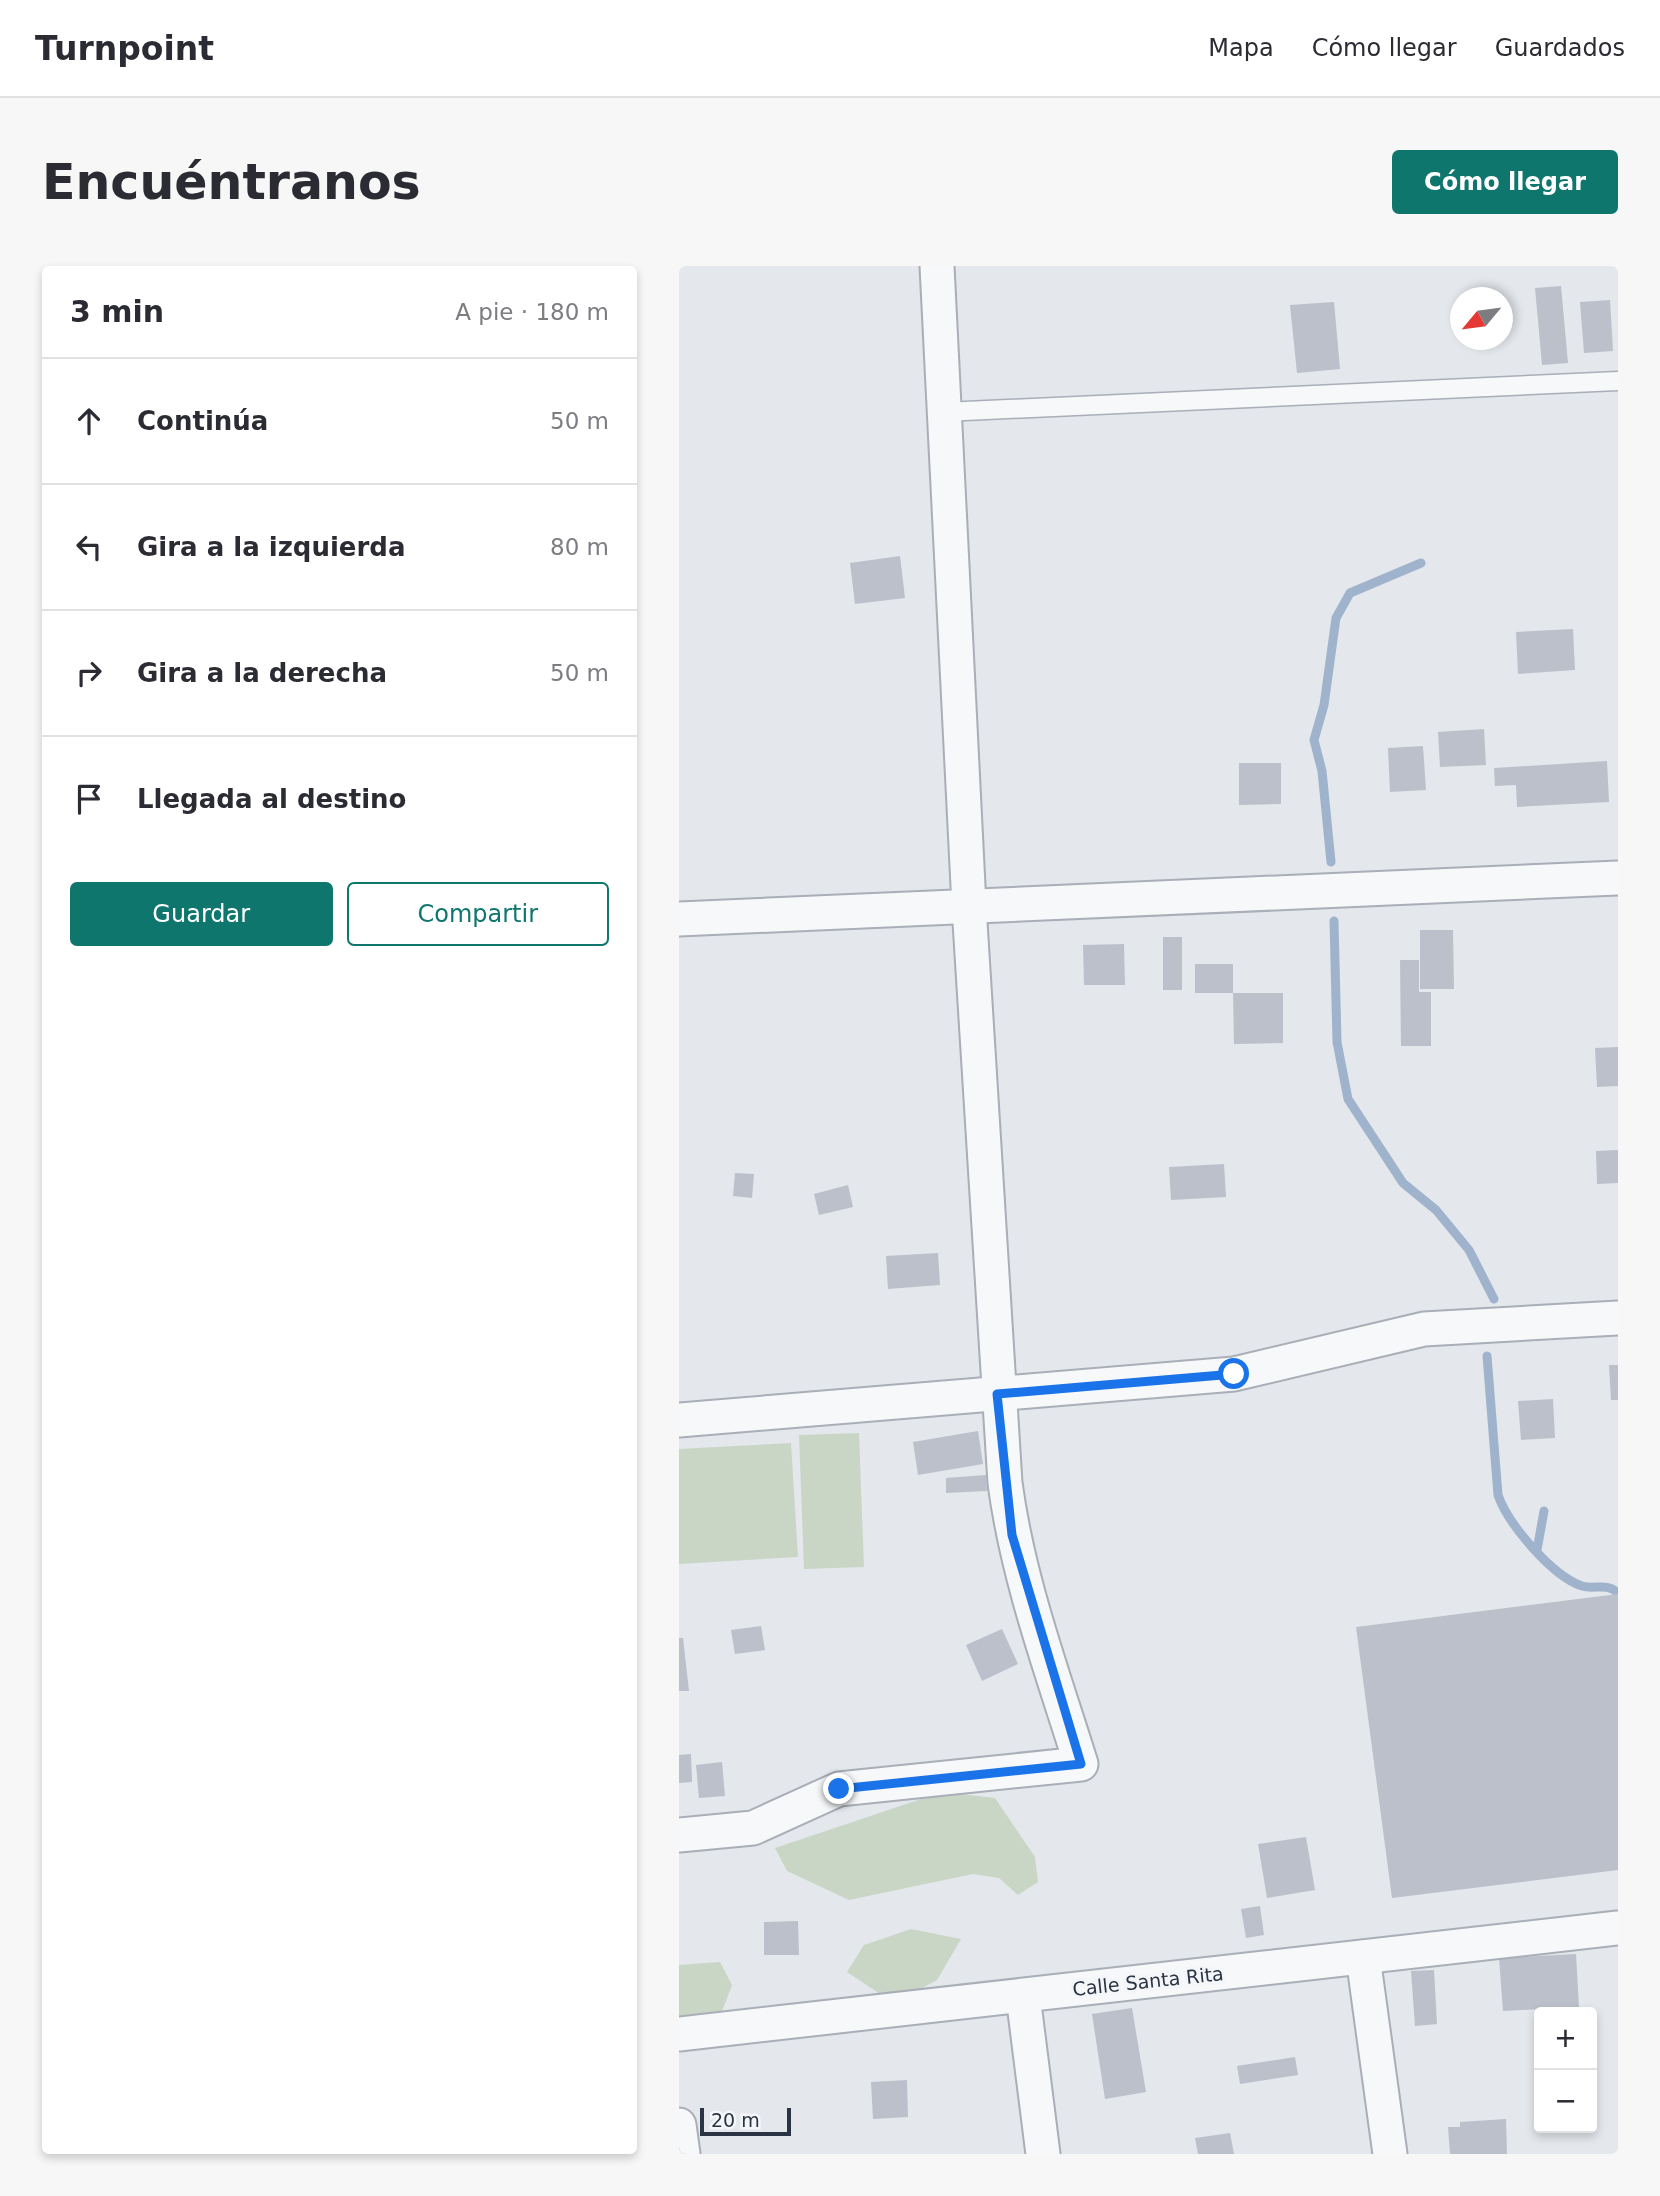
<!DOCTYPE html>
<html lang="es">
<meta charset="utf-8">
<style>
body{margin:0;font-family:"DejaVu Sans",sans-serif;background:#f7f7f7;color:#2b2b33}
.controls{position:absolute;right:21px;bottom:21px;display:grid;overflow:hidden;border-radius:7px;box-shadow:0 4px 10px #0003}
.controls button{width:63px;height:63px;display:grid;place-items:center;padding:0;border:0;border-bottom:2px solid #e1e1e2;background:#fff;color:#2b2b33;font:35px sans-serif}
.compass{position:absolute;left:771px;top:21px;width:63px;height:63px;border-radius:50%;background:#fff;box-shadow:0 4px 10px #0003;rotate:241deg}
.scale{position:absolute;left:21px;bottom:18px;width:91px;box-sizing:border-box;padding-left:7px;border:4px solid #2b3445;border-top:0;font-size:19px;line-height:24px;white-space:nowrap;color:#2b3445;-webkit-text-stroke:5px #f4f6f9;paint-order:stroke}
.stop{position:absolute;width:21px;height:21px;margin:-16px;border:5px solid #1a73e8;border-radius:50%;background:#fff}
.stop.end{background:#1a73e8;border-color:#fff;box-shadow:0 2px 7px #0008}
.list{margin:0;padding:0;list-style:none}
h2{display:flex;justify-content:space-between;align-items:center;height:91px;margin:0;padding:0 28px;font-size:30px}
h2 small{font-size:23px;font-weight:400;color:#7c7c81}
.list li{display:grid;grid-template-columns:46px 1fr auto;gap:21px;align-items:center;box-sizing:border-box;height:126px;padding:0 28px;border-top:2px solid #e1e1e2}
.list b{display:block;font-size:26px;white-space:nowrap}
.list em{font-size:23px;font-style:normal;color:#7c7c81}
.actions{display:flex;gap:14px;padding:21px 28px}
.actions a{flex:1;padding:16px 0;border:2px solid #0f766e;border-radius:7px;text-align:center;font-size:24px;color:#0f766e}
.actions .main{background:#0f766e;color:#fff}
.icon{flex:none;width:38px;height:38px;fill:none;stroke:currentColor;stroke-width:2;stroke-linecap:round;stroke-linejoin:round}
.map{position:relative;flex:none;width:939px;height:1888px;overflow:hidden;border-radius:7px}
header{display:flex;align-items:center;gap:42px;box-sizing:border-box;height:98px;padding:0 35px;background:#fff;border-bottom:2px solid #e1e1e2}
header strong{font-size:33px}
nav{display:flex;gap:38px;margin-inline-start:auto;font-size:24px}
.intro{display:flex;align-items:center;justify-content:space-between;box-sizing:border-box;height:168px;padding:0 42px}
h1{margin:0;font-size:49px}
.button{padding:18px 32px;border-radius:7px;background:#0f766e;color:#fff;font-size:24px;font-weight:700}
main{display:flex;gap:42px;padding:0 42px}
aside{flex:1;background:#fff;border-radius:7px;box-shadow:0 4px 10px #0003}
.map>svg:first-child{display:block}
.green{fill:#c9d6c5}
.lines{fill:none;stroke-linecap:round;stroke-linejoin:round}
.stream{stroke:#9fb4cc;stroke-width:9}
.building{fill:#bbc0ca}
.lane-casing{stroke:#a9aeb7;stroke-width:21}
.street-casing{stroke:#a9aeb7;stroke-width:37}
.lane{stroke:#f7f8fa;stroke-width:18}
.street{stroke:#f7f8fa;stroke-width:33}
.route{stroke:#1a73e8;stroke-width:9}
.labels{text-anchor:middle;stroke-width:7;stroke-linejoin:round;paint-order:stroke}
.street-label{font-size:19px;fill:#2b3445;stroke:#f4f6f9}
</style>
<header>
<strong>Turnpoint</strong>
<nav><a>Mapa</a><a>Cómo llegar</a><a>Guardados</a></nav>
</header>
<div class="intro"><h1>Encuéntranos</h1><a class="button">Cómo llegar</a></div>
<main>
<aside>
<h2>3 min<small>A pie · 180 m</small></h2>
<ul class="list">
<li><svg class="icon" aria-label="ahead" viewBox="0 0 24 24"><path d="M12 20V5M6 11l6-6 6 6"/></svg><div><b>Continúa</b></div><em>50 m</em></li>
<li><svg class="icon" aria-label="left" viewBox="0 0 24 24"><path d="M17 20v-9H6M10 6l-5 5 5 5"/></svg><div><b>Gira a la izquierda</b></div><em>80 m</em></li>
<li><svg class="icon" aria-label="right" viewBox="0 0 24 24"><path d="M7 20v-9h11M14 6l5 5-5 5"/></svg><div><b>Gira a la derecha</b></div><em>50 m</em></li>
<li><svg class="icon" aria-label="arrive" viewBox="0 0 24 24"><path d="M6 21V4h12l-3 4 3 4H6"/></svg><div><b>Llegada al destino</b></div></li>
</ul>
<div class="actions"><a class="main">Guardar</a><a>Compartir</a></div>
</aside>
<div class="map">
<svg width="939" height="1888" viewBox="0 0 939 1888">
<rect width="100%" height="100%" fill="#e4e7ec"/>
<!-- green -->
<g class="green">
<polygon points="180,1167 185,1301 125,1303 120,1169"/>
<polygon points="112,1177 119,1291 0,1298 0,1183"/>
<polygon points="263,1526 316,1532 356,1591 359,1616 339,1629 320,1612 294,1608 170,1634 108,1605 96,1582"/>
<polygon points="232,1663 282,1673 258,1714 215,1737 168,1706 185,1679"/>
<polygon points="41,1696 53,1719 40,1753 0,1763 0,1699"/>
</g>
<g class="lines">
<!-- stream -->
<g class="stream">
<polyline points="652,596 643,505 635,474 645,439 657,352 671,327 742,297"/>
<polyline points="655,655 658,776 669,833 724,917 757,944 790,984 815,1033"/>
<path d="M808,1090L819,1229C829,1258 873,1310 903,1320C916,1324 927,1316 939,1327"/>
<polyline points="858,1284 865,1245"/>
</g>
</g>
<!-- building -->
<g class="building">
<polygon points="882,20 889,97 863,99 856,22"/>
<polygon points="931,34 934,85 905,87 901,36"/>
<polygon points="655,36 661,103 618,107 611,39"/>
<polygon points="221,290 226,332 176,338 171,297"/>
<polygon points="894,363 896,404 839,408 837,366"/>
<polygon points="805,463 807,499 761,501 759,466"/>
<polygon points="744,480 747,524 711,526 709,482"/>
<polygon points="928,495 930,536 838,541 837,519 816,520 815,502"/>
<polygon points="560,497 602,497 602,538 560,539"/>
<polygon points="741,664 774,664 775,723 741,723"/>
<rect x="484" y="671" width="19" height="53"/>
<polygon points="445,678 446,719 405,719 404,679"/>
<polygon points="721,694 740,694 740,726 752,726 752,780 722,780"/>
<polygon points="516,698 554,698 554,727 604,727 604,777 555,778 554,727 516,727"/>
<polygon points="939,781 939,820 918,821 916,782"/>
<polygon points="939,884 939,917 918,918 917,885"/>
<polygon points="545,898 547,931 492,934 490,901"/>
<polygon points="56,907 75,908 73,932 54,930"/>
<polygon points="169,919 174,941 140,949 135,928"/>
<polygon points="259,987 261,1019 209,1023 207,990"/>
<polygon points="930,1099 939,1099 939,1134 932,1134"/>
<polygon points="874,1133 876,1172 842,1174 839,1135"/>
<polygon points="299,1165 304,1198 239,1209 234,1176"/>
<polygon points="307,1209 308,1225 267,1227 267,1212"/>
<polygon points="939,1328 939,1604 713,1632 677,1361"/>
<polygon points="82,1360 86,1384 56,1388 52,1364"/>
<polygon points="323,1363 339,1398 303,1415 287,1379"/>
<polygon points="0,1372 4,1372 10,1425 0,1425"/>
<polygon points="12,1488 13,1516 0,1517 0,1489"/>
<polygon points="43,1496 46,1530 20,1532 17,1499"/>
<polygon points="627,1571 636,1624 588,1632 579,1578"/>
<polygon points="581,1640 585,1669 567,1672 562,1643"/>
<polygon points="119,1655 120,1689 85,1689 85,1656"/>
<polygon points="897,1688 900,1741 824,1745 820,1692"/>
<polygon points="755,1704 758,1758 736,1760 732,1705"/>
<polygon points="453,1742 467,1826 426,1833 413,1748"/>
<polygon points="616,1791 619,1809 561,1818 558,1800"/>
<polygon points="228,1814 229,1851 194,1853 192,1816"/>
<polygon points="827,1853 828,1888 771,1888 769,1861 781,1861 781,1856"/>
<polygon points="551,1867 555,1888 519,1888 516,1872"/>
</g>
<g class="lines">
<!-- lane casing -->
<g class="lane-casing">
<polyline id="lane" points="265,146 939,115"/>
</g>
<!-- street casing -->
<g class="street-casing">
<g id="street">
<polyline points="0,653 939,612"/>
<polyline points="0,1154 555,1108 745,1063 939,1052"/>
<path d="M0,1569L74,1562L160,1523L402,1498C373,1405 339,1314 326,1217L290,640L258,0"/>
<polyline points="684,1691 711,1888"/>
<polyline points="344,1730 364,1888"/>
<polyline points="0,1768 939,1662"/>
<polyline points="0,1859 4,1888"/>
</g>
</g>
<!-- lane -->
<use href="#lane" class="lane"/>
<!-- street -->
<use href="#street" class="street"/>
</g>
<g class="lines">
<!-- route -->
<polyline class="route" points="160,1523 402,1498 333,1269 318,1128 555,1108"/>
</g>
<g class="labels">
<!-- street labels -->
<g class="street-label">
<text transform="translate(469 1715) rotate(-6)" y="7">Calle Santa Rita</text>
</g>
</g>
</svg>
<div class="controls">
<button>+</button>
<button>−</button>
</div>
<svg class="compass" viewBox="-18 -18 36 36"><path d="M0-13l5 13h-10z" fill="#e53935"/><path d="M0 13l5-13h-10z" fill="#7c7c81"/></svg>
<div class="scale">20 m</div>
<div class="stop" style="left:555px;top:1108px"></div>
<div class="stop end" style="left:160px;top:1523px"></div>
</div>
</main>
